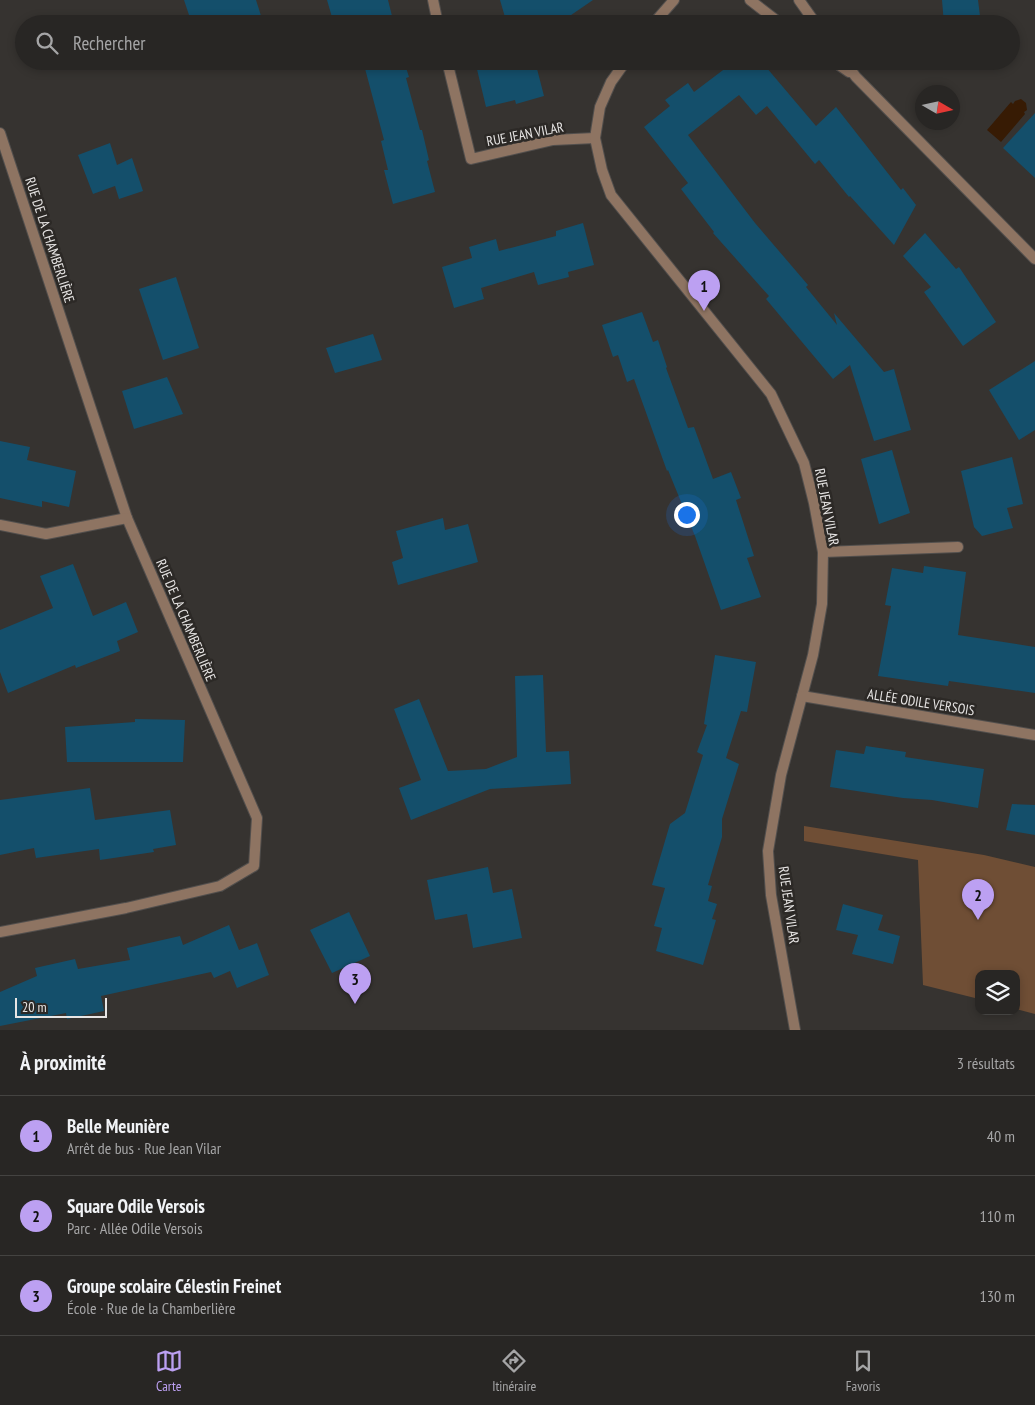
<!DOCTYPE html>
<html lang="fr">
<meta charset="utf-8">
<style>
body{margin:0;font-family:"PT Sans Narrow",sans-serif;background:#302e2c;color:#f1f3f6}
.controls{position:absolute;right:15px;bottom:15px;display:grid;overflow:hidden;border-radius:10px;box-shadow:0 2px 8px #0003}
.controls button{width:45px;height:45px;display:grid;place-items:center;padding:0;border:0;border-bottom:1px solid #444341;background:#282624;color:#f1f3f6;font:25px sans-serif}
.compass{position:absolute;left:915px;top:85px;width:45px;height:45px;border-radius:50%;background:#282624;box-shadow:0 2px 8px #0003;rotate:99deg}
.scale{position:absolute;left:15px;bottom:12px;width:92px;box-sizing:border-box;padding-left:5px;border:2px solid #e7e5e4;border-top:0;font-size:14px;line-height:18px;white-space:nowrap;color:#e7e5e4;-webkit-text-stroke:4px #2c2926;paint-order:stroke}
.you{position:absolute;left:686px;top:514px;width:18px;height:18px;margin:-12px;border:4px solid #fff;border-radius:50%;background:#1a73e8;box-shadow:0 0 0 8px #1a73e833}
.badge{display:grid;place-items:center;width:32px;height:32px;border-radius:50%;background:#bca0f2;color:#111;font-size:16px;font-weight:700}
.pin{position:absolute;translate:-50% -41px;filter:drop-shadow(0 1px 2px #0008)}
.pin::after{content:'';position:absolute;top:26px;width:18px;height:15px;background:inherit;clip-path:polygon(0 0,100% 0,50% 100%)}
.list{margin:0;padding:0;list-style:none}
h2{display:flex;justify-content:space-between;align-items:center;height:65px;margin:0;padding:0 20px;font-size:21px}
h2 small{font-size:16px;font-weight:400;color:#a5a5a6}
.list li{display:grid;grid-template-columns:32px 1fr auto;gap:15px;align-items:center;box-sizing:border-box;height:80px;padding:0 20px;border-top:1px solid #444341}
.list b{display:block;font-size:19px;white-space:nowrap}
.list p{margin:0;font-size:16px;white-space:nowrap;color:#a5a5a6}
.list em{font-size:16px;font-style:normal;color:#a5a5a6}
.icon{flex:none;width:28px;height:28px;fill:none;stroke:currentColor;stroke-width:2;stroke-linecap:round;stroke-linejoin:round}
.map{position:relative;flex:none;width:1035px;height:1030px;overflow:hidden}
.search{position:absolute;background:#282624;box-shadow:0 2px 8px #0003;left:15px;right:15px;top:15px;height:55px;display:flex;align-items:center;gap:12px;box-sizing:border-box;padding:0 18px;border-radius:28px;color:#a5a5a6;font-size:19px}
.sheet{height:305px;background:#282624}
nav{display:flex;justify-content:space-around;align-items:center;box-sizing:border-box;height:70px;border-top:1px solid #444341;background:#282624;font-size:14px;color:#a5a5a6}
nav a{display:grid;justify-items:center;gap:2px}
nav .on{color:#bca0f2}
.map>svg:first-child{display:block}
.green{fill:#6f4e35}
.water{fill:#371b04}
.building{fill:#144f6b}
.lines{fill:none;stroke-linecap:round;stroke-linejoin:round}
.service-casing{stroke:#524f4d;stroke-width:12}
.minor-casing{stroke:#524f4d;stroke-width:12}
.tertiary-casing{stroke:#524f4d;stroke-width:12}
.service{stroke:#8e7462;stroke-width:10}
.minor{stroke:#8e7462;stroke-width:10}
.tertiary{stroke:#8e7462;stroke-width:10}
.labels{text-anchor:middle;stroke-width:5;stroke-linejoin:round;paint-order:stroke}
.street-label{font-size:14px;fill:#e7e5e4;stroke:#2c2926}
</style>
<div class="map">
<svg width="1035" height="1030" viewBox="0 0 1035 1030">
<rect width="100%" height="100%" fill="#363330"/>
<!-- green -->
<polygon class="green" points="804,826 984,855 1035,867 1035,1014 1016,1009 1016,974 979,974 979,999 923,985 918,860 804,841"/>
<!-- water -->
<polygon class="water" points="1021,99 1026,103 1027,110 1024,112 1025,114 1001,142 987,130 1011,102 1013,104 1015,101"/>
<!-- building -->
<g class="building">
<polygon points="184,0 256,0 263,22 259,24 192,24"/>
<polygon points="327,0 388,0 394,24 334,24"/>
<polygon points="500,0 593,0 558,24 507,24"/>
<polygon points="942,0 978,0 981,24 944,24"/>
<polygon points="363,61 404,61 409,77 406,78 420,130 422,130 429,160 427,161 435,192 393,204 384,170 388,170 381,141 384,140"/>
<polygon points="475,61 535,61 544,96 516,104 515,100 486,107"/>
<polygon points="735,61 761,61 816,126 836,107 901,190 903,188 916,205 894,245 850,196 849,197 819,160 815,164 767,106 756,115 739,95 688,135 755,223 808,285 806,287 837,325 834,313 884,372 894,369 911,430 874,441 850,365 833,379 766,299 769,296 713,233 714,232 681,189 688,183 644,127 670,106 665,100 688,83 694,92"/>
<polygon points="1035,113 1035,178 1003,148"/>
<polygon points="110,143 117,165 132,158 143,191 119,199 115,186 93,194 78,155"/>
<polygon points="583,223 594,265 568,272 569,277 538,285 534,272 481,288 484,299 454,308 442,267 472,258 469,247 496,239 499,251 556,236 556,231"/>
<polygon points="925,233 956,269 959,267 996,322 963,346 924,292 931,287 903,256"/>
<polygon points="176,277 199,348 163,360 139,289"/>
<polygon points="642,312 653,342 658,340 667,367 666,368 688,428 694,427 713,479 731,472 741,498 736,500 754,556 747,558 761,597 721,610 695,536 668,470 667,471 634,379 627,382 618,355 613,357 602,325"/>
<polygon points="373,334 382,360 335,373 326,348"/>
<polygon points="1035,361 1035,430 1019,440 989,390"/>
<polygon points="167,377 183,414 134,429 122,391"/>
<polygon points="0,441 30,447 27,460 76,471 69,507 42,501 42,507 0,498"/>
<polygon points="892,450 910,513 879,524 861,459"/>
<polygon points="1012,457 1023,504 1007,508 1013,528 982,536 974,527 961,471"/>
<polygon points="443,518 445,530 468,524 478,562 398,585 392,562 403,558 396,531"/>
<polygon points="73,564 93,616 126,602 138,632 117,641 120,651 76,668 75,665 8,693 0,672 0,630 53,608 40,576"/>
<polygon points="924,566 966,572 958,635 1035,647 1035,693 949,681 948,686 878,676 891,606 885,605 892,568 923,573"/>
<polygon points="715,655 756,662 747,712 741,711 726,758 739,764 722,819 722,837 708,885 712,886 708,901 717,904 712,919 716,920 703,965 656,951 662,928 654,926 665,888 652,885 670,824 685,813 703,755 697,752 707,725 704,724"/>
<polygon points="543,675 546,752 569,751 571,784 490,789 411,820 399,788 421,780 394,709 419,699 448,771 486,769 517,757 515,676"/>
<polygon points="135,719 185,720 183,762 67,762 65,727 135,722"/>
<polygon points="866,746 906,752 905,757 984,769 978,808 932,800 903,798 830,787 836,750 864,754"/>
<polygon points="90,788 95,820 170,810 176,845 153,849 154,852 100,860 99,849 36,858 34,848 0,855 0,800"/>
<polygon points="1012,804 1035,805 1035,835 1006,830"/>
<polygon points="488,867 493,893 512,889 522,938 473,948 467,914 435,920 427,880"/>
<polygon points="843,904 883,915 878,930 900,936 893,964 852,954 858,935 836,930"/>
<polygon points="349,912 370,956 332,973 310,930"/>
<polygon points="229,925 239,950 257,943 269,975 237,988 230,971 214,978 211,972 101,996 104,1011 67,1019 66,1013 0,1026 0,992 37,976 35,968 75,959 78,969 130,960 127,948 180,936 183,945"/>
</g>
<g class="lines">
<!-- service casing -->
<g class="service-casing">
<g id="service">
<polyline points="433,0 438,24"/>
<polyline points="447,61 471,159 553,140 595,138"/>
<polyline points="823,552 958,547"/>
</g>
</g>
<!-- minor casing -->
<g class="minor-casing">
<g id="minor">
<polyline points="653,24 674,0"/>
<polyline points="626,61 611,82 600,107 595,138 602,170 611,195 771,394 804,463 814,503 823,552 822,604 813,655 781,775 768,851 771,895 795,1030"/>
<polyline points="0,133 127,518 257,818 254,866 220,886 126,908 0,932"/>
<polyline points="0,525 46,534 127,518"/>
<polyline points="802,696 1035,735"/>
</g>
</g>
<!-- tertiary casing -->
<g class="tertiary-casing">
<g id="tertiary">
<polyline points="750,0 781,24"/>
<polyline points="799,0 816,24"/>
<polyline points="833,61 849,72"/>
<polyline points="844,61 856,77 1035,259"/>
</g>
</g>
<!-- service -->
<use href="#service" class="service"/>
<!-- minor -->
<use href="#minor" class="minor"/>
<!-- tertiary -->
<use href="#tertiary" class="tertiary"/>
</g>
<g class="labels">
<!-- street labels -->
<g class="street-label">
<text transform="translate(525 134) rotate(-11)" y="5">RUE JEAN VILAR</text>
<text transform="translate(50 240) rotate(72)" y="5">RUE DE LA CHAMBERLIÈRE</text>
<text transform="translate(827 507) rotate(79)" y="5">RUE JEAN VILAR</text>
<text transform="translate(186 620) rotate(67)" y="5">RUE DE LA CHAMBERLIÈRE</text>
<text transform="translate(921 702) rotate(9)" y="5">ALLÉE ODILE VERSOIS</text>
<text transform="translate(789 905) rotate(82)" y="5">RUE JEAN VILAR</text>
</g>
</g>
</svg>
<div class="controls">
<button><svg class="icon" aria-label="layers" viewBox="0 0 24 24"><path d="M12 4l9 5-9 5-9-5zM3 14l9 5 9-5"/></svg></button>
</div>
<svg class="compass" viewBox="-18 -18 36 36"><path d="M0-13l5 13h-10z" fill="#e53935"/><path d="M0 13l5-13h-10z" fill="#a5a5a6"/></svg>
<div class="scale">20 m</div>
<div class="you"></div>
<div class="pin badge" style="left:704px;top:311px">1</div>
<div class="pin badge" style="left:978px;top:920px">2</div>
<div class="pin badge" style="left:355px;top:1004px">3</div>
<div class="search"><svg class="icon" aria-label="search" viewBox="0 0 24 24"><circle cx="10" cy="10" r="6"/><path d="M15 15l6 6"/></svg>Rechercher</div>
</div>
<section class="sheet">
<h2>À proximité<small>3 résultats</small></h2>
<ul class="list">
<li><span class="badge">1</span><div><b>Belle Meunière</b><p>Arrêt de bus · Rue Jean Vilar</p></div><em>40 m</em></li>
<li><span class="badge">2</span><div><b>Square Odile Versois</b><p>Parc · Allée Odile Versois</p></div><em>110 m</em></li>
<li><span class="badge">3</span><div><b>Groupe scolaire Célestin Freinet</b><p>École · Rue de la Chamberlière</p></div><em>130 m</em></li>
</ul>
</section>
<nav>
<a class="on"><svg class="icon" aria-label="map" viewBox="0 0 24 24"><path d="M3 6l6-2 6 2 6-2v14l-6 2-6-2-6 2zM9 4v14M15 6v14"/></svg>Carte</a>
<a><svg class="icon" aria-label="directions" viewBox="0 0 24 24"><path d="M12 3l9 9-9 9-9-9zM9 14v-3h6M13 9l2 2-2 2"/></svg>Itinéraire</a>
<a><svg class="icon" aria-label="saved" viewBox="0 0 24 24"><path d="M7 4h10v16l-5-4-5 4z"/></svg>Favoris</a>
</nav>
